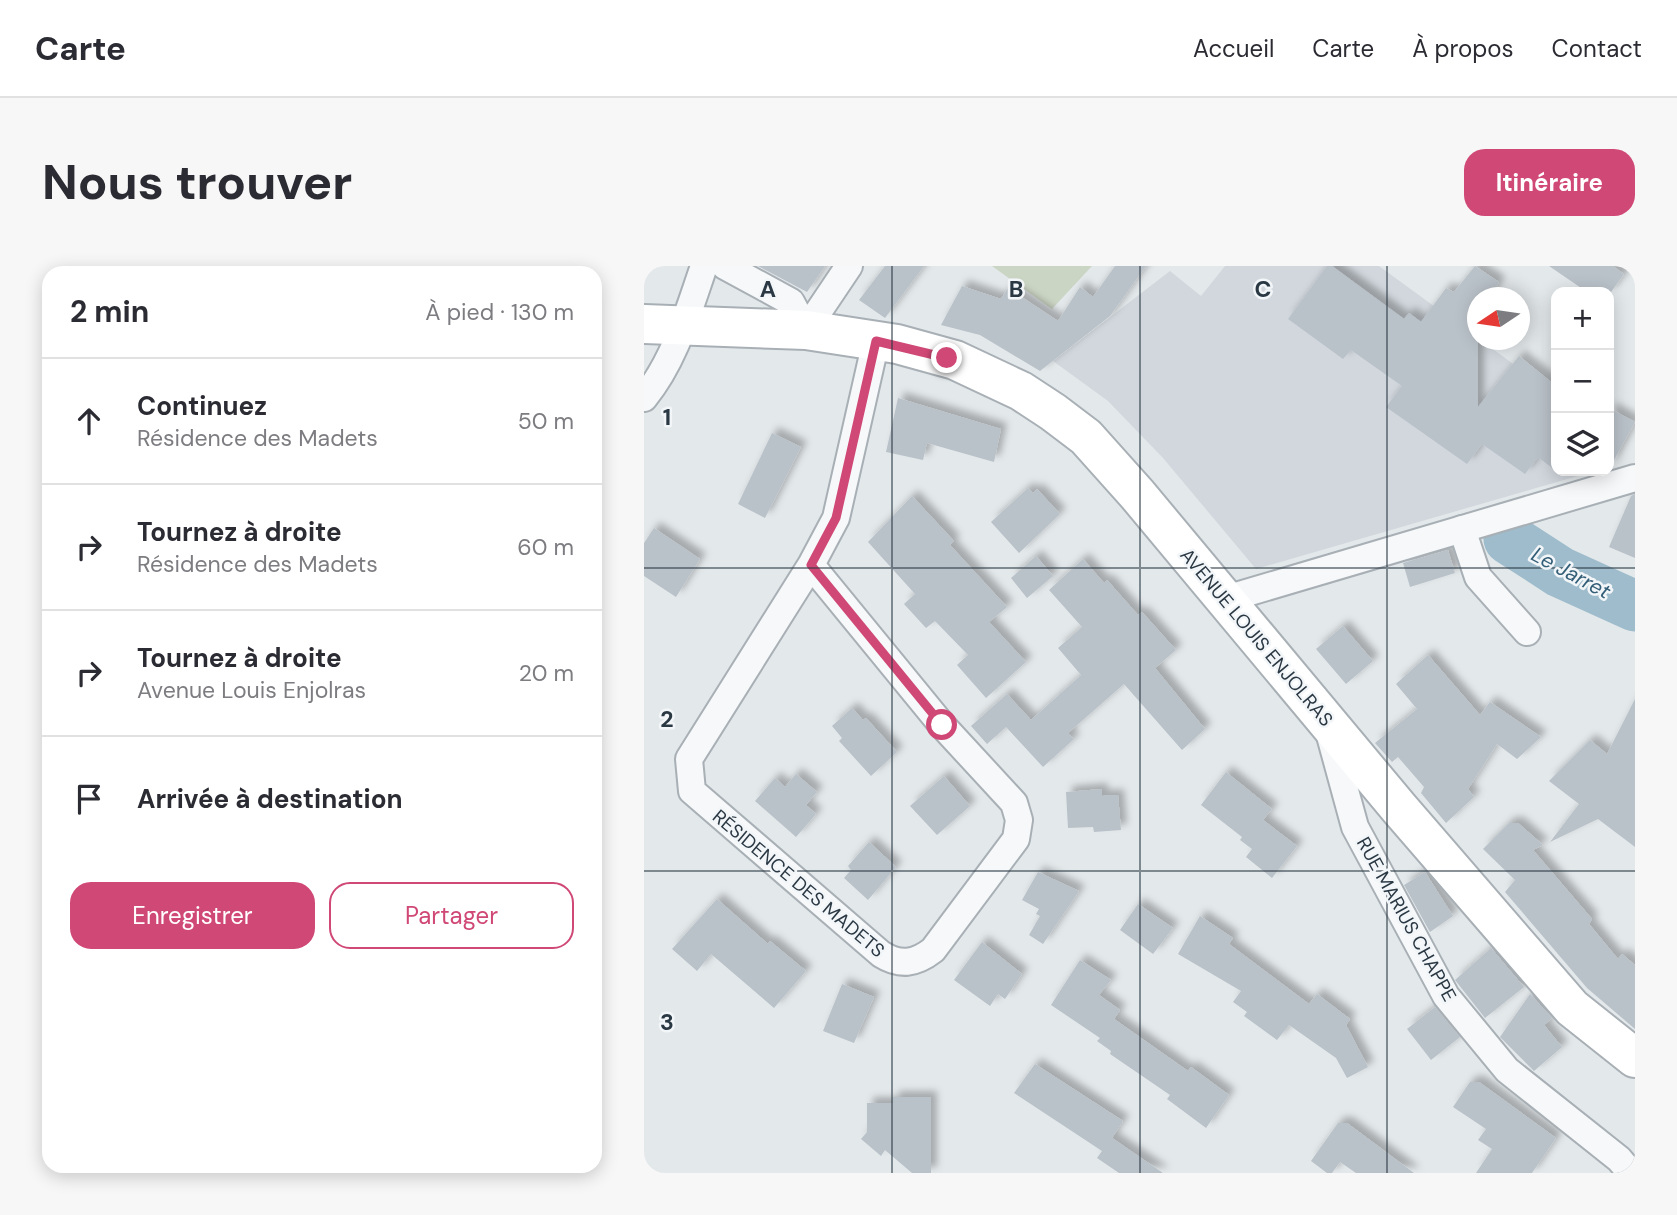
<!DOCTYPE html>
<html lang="fr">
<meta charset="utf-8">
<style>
body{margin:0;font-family:"DM Sans",sans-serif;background:#f7f7f7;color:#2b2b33}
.controls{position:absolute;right:21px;top:21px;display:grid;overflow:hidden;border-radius:14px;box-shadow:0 4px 18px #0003}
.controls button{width:63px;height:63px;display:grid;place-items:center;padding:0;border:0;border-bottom:2px solid #e1e1e2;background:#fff;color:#2b2b33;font:35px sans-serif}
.compass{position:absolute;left:823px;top:21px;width:63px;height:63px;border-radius:50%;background:#fff;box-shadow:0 4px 18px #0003;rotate:257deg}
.stop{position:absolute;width:21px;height:21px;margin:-16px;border:5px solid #d04875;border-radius:50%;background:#fff}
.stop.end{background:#d04875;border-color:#fff;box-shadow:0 2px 7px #0008}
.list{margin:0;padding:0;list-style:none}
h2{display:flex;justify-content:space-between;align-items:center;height:91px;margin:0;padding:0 28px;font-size:30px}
h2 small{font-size:23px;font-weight:400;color:#7c7c81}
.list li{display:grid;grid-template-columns:46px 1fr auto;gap:21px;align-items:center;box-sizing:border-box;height:126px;padding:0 28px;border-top:2px solid #e1e1e2}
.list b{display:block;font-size:26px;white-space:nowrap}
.list p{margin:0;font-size:23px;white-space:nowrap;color:#7c7c81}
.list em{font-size:23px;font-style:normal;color:#7c7c81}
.actions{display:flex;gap:14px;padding:21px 28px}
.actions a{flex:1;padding:16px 0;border:2px solid #d04875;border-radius:21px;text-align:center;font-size:24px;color:#d04875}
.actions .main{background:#d04875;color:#fff}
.icon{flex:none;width:38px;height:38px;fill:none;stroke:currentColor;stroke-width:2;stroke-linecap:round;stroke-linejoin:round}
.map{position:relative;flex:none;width:991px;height:907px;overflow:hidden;border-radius:21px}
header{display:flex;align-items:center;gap:42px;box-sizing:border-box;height:98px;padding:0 35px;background:#fff;border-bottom:2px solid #e1e1e2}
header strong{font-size:33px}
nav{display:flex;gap:38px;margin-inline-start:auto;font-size:24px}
.intro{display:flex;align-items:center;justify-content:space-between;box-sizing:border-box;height:168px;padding:0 42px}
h1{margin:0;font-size:49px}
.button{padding:18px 32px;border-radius:21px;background:#d04875;color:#fff;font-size:24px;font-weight:700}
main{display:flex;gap:42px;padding:0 42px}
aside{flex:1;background:#fff;border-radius:21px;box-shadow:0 4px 18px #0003}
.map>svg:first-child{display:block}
.built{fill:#d1d7dd}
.green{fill:#cbd5c4}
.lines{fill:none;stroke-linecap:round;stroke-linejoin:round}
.river{stroke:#9ebccb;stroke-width:51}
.building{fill:#bac2c9;filter:url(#shadow)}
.minor-casing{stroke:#a8b0b6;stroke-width:30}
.secondary-casing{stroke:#a8b0b6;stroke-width:42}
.minor{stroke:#f6f8f9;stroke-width:26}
.secondary{stroke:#fff;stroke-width:38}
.route{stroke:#d04875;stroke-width:9}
.grid{fill:none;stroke:#2a3844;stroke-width:2;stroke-opacity:0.55}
.labels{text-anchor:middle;stroke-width:5;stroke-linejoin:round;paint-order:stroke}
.street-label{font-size:19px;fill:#2a3844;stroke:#f3f6f8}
.water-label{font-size:21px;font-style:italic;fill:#345f78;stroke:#f3f6f8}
.grid-label{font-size:23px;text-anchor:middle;font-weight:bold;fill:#2a3844;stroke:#f3f6f8;stroke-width:5;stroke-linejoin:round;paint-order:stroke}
</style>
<header>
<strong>Carte</strong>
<nav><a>Accueil</a><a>Carte</a><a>À propos</a><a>Contact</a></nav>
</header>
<div class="intro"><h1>Nous trouver</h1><a class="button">Itinéraire</a></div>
<main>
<aside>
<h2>2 min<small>À pied · 130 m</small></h2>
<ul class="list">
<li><svg class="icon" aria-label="ahead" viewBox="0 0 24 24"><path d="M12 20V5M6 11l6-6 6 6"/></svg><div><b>Continuez</b><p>Résidence des Madets</p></div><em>50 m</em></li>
<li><svg class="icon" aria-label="right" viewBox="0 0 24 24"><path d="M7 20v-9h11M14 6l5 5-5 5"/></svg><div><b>Tournez à droite</b><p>Résidence des Madets</p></div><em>60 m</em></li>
<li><svg class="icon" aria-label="right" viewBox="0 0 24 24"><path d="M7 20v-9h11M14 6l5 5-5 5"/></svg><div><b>Tournez à droite</b><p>Avenue Louis Enjolras</p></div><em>20 m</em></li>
<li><svg class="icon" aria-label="arrive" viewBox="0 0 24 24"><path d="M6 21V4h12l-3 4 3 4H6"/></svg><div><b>Arrivée à destination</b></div></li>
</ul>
<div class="actions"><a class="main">Enregistrer</a><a>Partager</a></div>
</aside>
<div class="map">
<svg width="991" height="907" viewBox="0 0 991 907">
<defs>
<filter id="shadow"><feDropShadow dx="6" dy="-6" stdDeviation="3.5" flood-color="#0004"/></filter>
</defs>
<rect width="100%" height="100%" fill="#e3e8eb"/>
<!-- built -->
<polygon class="built" points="581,0 735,0 912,129 912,205 951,205 612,303 519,192 464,135 409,95 526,5 557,30"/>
<!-- green -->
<polygon class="green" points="348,0 448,0 408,43"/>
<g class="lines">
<!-- river -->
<polyline class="river" points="865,273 916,306 991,340"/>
</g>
<!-- building -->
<g class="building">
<polygon points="114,0 181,0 163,26"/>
<polygon points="241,0 280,0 241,52 215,34"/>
<polygon points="471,0 502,0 466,50 396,105 336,69 297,59 318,20 357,33 364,22 414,55 436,21 449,31"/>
<polygon points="683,0 688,0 760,53 765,47 777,56 802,22 810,26 831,0 855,16 846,32 834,32 834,141 875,90 912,120 912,205 894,191 881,208 838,178 823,198 742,141 758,120 707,84 699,93 644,53"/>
<polygon points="905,0 969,0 980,8 967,26 943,26"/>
<polygon points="254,132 357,163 350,196 283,177 279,194 242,186"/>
<polygon points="965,142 991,156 965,203"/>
<polygon points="128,167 157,181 121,252 94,238"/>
<polygon points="384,222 389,227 393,223 416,248 375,287 347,256"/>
<polygon points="991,228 991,292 965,281 987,230"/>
<polygon points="268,230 310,275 306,279 363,341 345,356 382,396 342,432 313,399 324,389 291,355 282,362 260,338 271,328 224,276"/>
<polygon points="10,262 56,293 32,331 0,310 0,277"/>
<polygon points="804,284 811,307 766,321 759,297"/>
<polygon points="392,290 409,310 383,332 367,312"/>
<polygon points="439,293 460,317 463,314 494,349 498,346 532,384 511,402 561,463 538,484 480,418 424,467 430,473 399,501 362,461 343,478 327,460 363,428 387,454 437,409 414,382 438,361 405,324"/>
<polygon points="699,360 729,395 702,418 672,383"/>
<polygon points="784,389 836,449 846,436 897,471 873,493 853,478 824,523 830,531 802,557 777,527 780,521 754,491 748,496 731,477 773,443 752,418"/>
<polygon points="991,433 991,581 954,553 906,576 935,538 905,515 946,474 963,488"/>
<polygon points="208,442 219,454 222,452 253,486 227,510 195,475 198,472 188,460"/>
<polygon points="582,506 628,543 619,554 653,580 628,612 602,591 608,583 596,574 598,571 557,539"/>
<polygon points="152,508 173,526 162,539 172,548 152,571 111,535 131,512 141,521"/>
<polygon points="300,510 326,540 293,569 266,540"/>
<polygon points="458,523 458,530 474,529 477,564 450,566 449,561 424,562 422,526"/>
<polygon points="865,557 874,557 899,579 889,584 948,653 945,658 974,693 978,688 991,699 991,763 943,722 861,626 871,614 839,583"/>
<polygon points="225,576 252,601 224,634 200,612 207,604 204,600"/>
<polygon points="394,606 435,625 399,678 385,669 396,650 392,648 395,643 378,634"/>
<polygon points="781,606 809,650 786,666 760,619"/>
<polygon points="73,633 124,678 126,675 162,705 130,742 67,688 53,705 28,683"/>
<polygon points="494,638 529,662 509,688 476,664"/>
<polygon points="556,650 589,672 585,678 665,738 673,728 706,753 702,759 724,801 703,812 692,792 645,759 633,774 600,750 603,746 589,736 597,725 534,688"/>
<polygon points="338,676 378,708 361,733 354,728 346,740 310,714"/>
<polygon points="847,682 880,721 841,752 811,714"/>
<polygon points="436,694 467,714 455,729 476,744 470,753 544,805 547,801 585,829 562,862 523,833 526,829 466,788 467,785 453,775 456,772 407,739"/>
<polygon points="198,718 230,731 210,777 179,765"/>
<polygon points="886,728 908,752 900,759 918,781 890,805 856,771"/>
<polygon points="791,741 816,771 787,794 763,763"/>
<polygon points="391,798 479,855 466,875 468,872 519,907 475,907 453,892 458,885 370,827"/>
<polygon points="826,816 835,816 912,872 888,907 832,907 848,883 834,874 842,863 809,841"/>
<polygon points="249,831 287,831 287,907 268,907 241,884 237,890 217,873 223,866 223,837 249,837"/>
<polygon points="694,857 703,857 770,907 712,907 696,896 688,907 683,907 667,895"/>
</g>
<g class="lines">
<!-- minor casing -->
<g class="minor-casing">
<g id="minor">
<polyline points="81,0 147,36 162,64 205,0"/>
<path d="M0,132C31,94 44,46 60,0"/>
<polyline points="818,263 834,311 883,366"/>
<path d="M167,299L298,459L370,537L375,554L372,573L289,684C271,698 256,700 237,688L48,525L45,493L167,299L192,252L232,75"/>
<polyline points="582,333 991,212"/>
<polyline points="685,466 711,561 802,730 863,804 975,893 987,907"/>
</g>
</g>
<!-- secondary casing -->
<g class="secondary-casing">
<polyline id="secondary" points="0,58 162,64 253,78 311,94 377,125 409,146 442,171 493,228 755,542 928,742 991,792"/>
</g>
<!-- minor -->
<use href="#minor" class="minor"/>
<!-- secondary -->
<use href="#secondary" class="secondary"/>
</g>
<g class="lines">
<!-- route -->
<polyline class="route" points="298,459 167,299 192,252 232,75 303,92"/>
</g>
<!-- grid -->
<path class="grid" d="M248,0V907M496,0V907M743,0V907M0,302H991M0,605H991"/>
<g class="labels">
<!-- street labels -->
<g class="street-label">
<text transform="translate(613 371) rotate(50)" y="7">AVENUE LOUIS ENJOLRAS</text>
<text transform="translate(155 617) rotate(40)" y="7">RÉSIDENCE DES MADETS</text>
<text transform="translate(763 653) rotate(61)" y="7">RUE MARIUS CHAPPE</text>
</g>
<!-- water labels -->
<g class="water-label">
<text transform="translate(927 307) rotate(28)" y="7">Le Jarret</text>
</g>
</g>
<g class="grid-label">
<text x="124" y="31">A</text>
<text x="372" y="31">B</text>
<text x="619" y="31">C</text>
<text x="23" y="159">1</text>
<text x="23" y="461">2</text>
<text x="23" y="764">3</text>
</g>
</svg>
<div class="controls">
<button>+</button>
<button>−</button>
<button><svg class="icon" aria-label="layers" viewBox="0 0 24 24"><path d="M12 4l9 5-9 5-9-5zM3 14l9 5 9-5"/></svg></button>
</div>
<svg class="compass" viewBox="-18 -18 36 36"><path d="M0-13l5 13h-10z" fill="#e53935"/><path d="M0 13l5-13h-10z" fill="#7c7c81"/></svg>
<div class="stop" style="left:298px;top:459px"></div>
<div class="stop end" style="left:303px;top:92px"></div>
</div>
</main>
